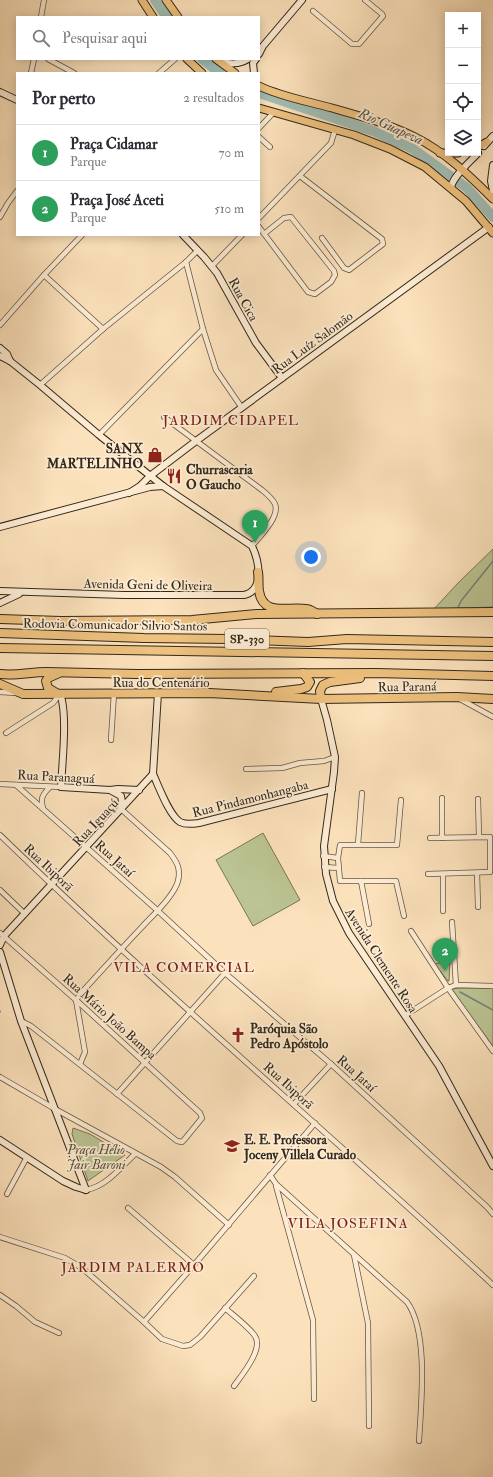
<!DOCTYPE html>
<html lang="pt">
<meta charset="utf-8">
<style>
body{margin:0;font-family:"IM FELL Double Pica",serif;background:#f2f2f3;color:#2b2b33}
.controls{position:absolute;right:12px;top:12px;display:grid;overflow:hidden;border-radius:0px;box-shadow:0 2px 10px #0003}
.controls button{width:36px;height:36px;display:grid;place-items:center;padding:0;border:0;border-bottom:1px solid #e1e1e2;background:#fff;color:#2b2b33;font:20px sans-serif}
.you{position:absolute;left:311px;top:557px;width:14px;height:14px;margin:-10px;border:3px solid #fff;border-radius:50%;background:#1a73e8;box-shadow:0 0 0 6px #1a73e833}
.badge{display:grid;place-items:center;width:26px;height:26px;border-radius:50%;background:#8f2418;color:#fff;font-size:13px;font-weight:700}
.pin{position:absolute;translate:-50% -33px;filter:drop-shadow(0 1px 2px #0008)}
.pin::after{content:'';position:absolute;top:21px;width:14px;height:12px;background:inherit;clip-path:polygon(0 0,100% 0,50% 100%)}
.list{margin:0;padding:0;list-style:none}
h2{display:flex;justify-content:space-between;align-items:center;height:52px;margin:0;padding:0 16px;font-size:17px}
h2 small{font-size:13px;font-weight:400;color:#7c7c81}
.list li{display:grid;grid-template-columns:26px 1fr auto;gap:12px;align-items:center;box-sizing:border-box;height:56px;padding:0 16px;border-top:1px solid #e1e1e2}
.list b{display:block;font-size:15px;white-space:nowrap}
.list p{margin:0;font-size:13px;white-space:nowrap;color:#7c7c81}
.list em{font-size:13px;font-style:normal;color:#7c7c81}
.icon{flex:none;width:22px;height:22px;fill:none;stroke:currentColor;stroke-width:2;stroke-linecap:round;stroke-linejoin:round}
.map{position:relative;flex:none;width:493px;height:1477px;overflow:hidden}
.search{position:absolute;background:#fff;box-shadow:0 2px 10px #0003;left:16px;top:16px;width:244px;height:44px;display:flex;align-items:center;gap:10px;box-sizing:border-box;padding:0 14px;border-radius:0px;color:#7c7c81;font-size:15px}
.panel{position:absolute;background:#fff;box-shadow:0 2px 10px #0003;left:16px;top:72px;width:244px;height:164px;border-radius:0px}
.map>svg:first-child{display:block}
.green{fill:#bcc493;stroke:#777657}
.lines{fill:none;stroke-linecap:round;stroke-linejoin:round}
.stream{stroke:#748177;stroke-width:1.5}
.river{stroke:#a0bdb5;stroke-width:10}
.street-casing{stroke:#645643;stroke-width:6}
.secondary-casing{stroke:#32281b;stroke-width:8}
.primary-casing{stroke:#32281b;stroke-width:9}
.highway-casing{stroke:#32281b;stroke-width:10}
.street{stroke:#fdecd3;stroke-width:4.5}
.secondary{stroke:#fdecd3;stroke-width:6}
.primary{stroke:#eec17e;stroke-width:7}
.highway{stroke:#eec17e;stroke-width:8}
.labels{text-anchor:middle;stroke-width:3.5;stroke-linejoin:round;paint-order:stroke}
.shield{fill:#fdecd3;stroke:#6f6352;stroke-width:1}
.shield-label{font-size:12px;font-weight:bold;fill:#32281b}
.street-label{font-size:13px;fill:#32281b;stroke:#fdecd3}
.poi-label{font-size:13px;font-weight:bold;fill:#32281b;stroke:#fdecd3;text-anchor:start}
.park-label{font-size:13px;font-style:italic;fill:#544f39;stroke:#fdecd3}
.water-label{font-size:14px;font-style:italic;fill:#535549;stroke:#fdecd3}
.neighbourhood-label{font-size:14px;letter-spacing:1px;fill:#7a1f14;stroke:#fdecd3}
</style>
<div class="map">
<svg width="493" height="1477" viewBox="0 0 493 1477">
<rect width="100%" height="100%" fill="#fce2bc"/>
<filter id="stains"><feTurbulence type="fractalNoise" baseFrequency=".005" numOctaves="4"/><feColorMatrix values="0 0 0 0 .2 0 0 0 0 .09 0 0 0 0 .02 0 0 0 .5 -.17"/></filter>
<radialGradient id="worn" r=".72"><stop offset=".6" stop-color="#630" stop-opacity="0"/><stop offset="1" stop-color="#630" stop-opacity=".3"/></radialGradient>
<!-- green -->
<g class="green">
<polygon points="493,549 493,607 434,609 458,583"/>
<polygon points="263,833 300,900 253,926 216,860"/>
<polygon points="450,960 449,981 448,981 435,964"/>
<polygon points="461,988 493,988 493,1047 451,989"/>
<polygon points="73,1128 90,1134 125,1155 88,1181 72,1134"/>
</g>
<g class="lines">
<!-- stream -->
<g class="stream">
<polyline points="457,610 461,601 493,561"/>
<polyline points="460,992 493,1010"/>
<polyline points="0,1011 0,1012"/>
</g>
<!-- river -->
<g class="river">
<polyline points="155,0 167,17"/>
<polyline points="202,59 220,73"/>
<polyline points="259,93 373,131 413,149 467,188 493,217"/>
</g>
<!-- street casing -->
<g class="street-casing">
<g id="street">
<polyline points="313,11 352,44 359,44 383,16 382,14 365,0"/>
<polyline points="41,17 44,0"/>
<polyline points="48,59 74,73"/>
<polyline points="31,73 34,59"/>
<polyline points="159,73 175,59"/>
<polyline points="259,128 274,112"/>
<polyline points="259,137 270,147"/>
<polyline points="300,176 382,239 383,244 349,270 344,268 322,238"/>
<polyline points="0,217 8,203 17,191"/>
<polyline points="259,218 331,143 335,130"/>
<polyline points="259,227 308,292 315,294 331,282 335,275 334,271 291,217 284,218 264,234"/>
<polyline points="186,262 203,329 216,370 242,408"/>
<polyline points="212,266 242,235"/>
<polyline points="44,275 103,329"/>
<polyline points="0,325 44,275 82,235"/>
<polyline points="40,385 103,329 186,262 198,250"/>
<path d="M164,417L262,490C267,494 272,498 275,504C280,517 260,536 252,546"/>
<polyline points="99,435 203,329"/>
<polyline points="0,692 16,693"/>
<polyline points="460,699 493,717"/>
<polyline points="6,733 53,703 60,694"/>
<polyline points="111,740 114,693"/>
<polyline points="246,769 282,768 300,763 324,761 335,757"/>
<polyline points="0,784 61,787"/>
<polyline points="16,785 157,910 225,973 331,1064 487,1207 493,1214"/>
<polyline points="442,798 442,838"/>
<polyline points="478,799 479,837"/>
<polyline points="401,800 397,845 340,845 338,858 340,881 396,881 404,916"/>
<path d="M43,808C40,798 43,794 50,787"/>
<path d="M0,835C160,990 330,1134 493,1285"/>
<polyline points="358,844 362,793"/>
<polyline points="323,856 338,858"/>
<polyline points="324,867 338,868"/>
<polyline points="477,873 478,907"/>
<polyline points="428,874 490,872 490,837 430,838"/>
<polyline points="361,881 369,924"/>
<polyline points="0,890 25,914"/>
<polyline points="443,911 443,874"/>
<polyline points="452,922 456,985"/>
<polyline points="411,931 448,988 493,1051"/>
<polyline points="0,933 76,1000 200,1113 202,1118 184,1140 182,1142 177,1141 31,1026 21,1021"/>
<polyline points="406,1015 448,988 456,985 493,986"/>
<path d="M80,1064L85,1052L76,1000L82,992C102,970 122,948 142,927C153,915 174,896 178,881C181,869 177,862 170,853L121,809"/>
<polyline points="0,1077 55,1109 161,1167 175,1177 229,1225"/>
<polyline points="117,1094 225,973"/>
<polyline points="294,1104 331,1064"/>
<path d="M270,1175L276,1184L407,1302C429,1332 421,1405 419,1441"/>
<polyline points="276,1186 313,1320 314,1399"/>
<path d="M86,1190C107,1186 121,1167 135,1154"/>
<polyline points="7,1194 27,1157"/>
<polyline points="128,1208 194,1265"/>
<polyline points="0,1237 65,1258 82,1268 144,1322 162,1339 183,1346 190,1345 200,1337 254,1276"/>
<polyline points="354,1255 368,1323 369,1426"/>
<polyline points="0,1295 16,1306 35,1322 59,1333"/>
<path d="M225,1308C233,1315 250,1328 255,1336C264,1349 241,1376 234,1386"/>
<polyline points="144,1322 194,1265 315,1123"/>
</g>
</g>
<!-- secondary casing -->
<g class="secondary-casing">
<g id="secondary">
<polyline points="259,54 263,46 302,0"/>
<path d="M219,61C230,64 238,65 248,59"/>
<polyline points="254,73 253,63 256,59"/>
<polyline points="0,92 17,100"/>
<polyline points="484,146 493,136"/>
<polyline points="493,165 491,181 493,191"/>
<path d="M451,188C452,177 470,162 478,153"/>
<polyline points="183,235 204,257 217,273 256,343 282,378"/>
<polyline points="0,348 7,354 10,361"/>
<path d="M0,356L10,361L40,385L99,435L163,486L252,546C259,561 265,590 244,595H124L0,591"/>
<polyline points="129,493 140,486 150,476 196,441 489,227"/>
<polyline points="0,527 150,487 163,486"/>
<polyline points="0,603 19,594"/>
<path d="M60,694C68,713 62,765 61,787L110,790L118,789L139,790"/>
<polyline points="321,699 327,720 335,757 334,772 324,846 326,874 333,901 349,933 439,1066 493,1166"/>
<path d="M153,774C159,787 169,815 180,822C186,825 193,824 199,823L332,789"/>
<polyline points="110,790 121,796 122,802 121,809"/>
<polyline points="0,945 4,936 153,774 158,693"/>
<polyline points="0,952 21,1021 86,1190"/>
<polyline points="0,1140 63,1181 76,1187 86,1190"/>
</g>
</g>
<!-- primary casing -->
<g class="primary-casing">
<g id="primary">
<polyline points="142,0 153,17"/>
<polyline points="166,0 178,17"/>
<polyline points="187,59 202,73"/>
<polyline points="216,59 235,73"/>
<path d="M259,86C282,97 307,101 332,108C360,116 389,124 415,137C445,152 470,176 493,199"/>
<polyline points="259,108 354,135 390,149 425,167 466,201 493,233"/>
<polyline points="478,147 487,142"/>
<polyline points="440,153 458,153"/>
</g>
</g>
<!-- highway casing -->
<g class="highway-casing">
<g id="highway">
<path d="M258,572C259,578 258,585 259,591C263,617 288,606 306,609C310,609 314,612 317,614"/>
<polyline points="0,619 61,621 192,620 257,614 493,612"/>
<polyline points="0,633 144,638 229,639 308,642 347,639 493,642"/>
<polyline points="0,648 493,656"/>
<path d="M0,674C16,676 31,672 46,672L137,674L377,673L493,676"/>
<polyline points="0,684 23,694 209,693 321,699 457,697 493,699"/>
<polyline points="276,692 301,689 307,687 310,682 303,673"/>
<polyline points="58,694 48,688 46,681 48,678 59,673"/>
<polyline points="321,699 320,691 323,685 330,682 360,678"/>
</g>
</g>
<!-- street -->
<use href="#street" class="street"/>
<!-- secondary -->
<use href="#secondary" class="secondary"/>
<!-- primary -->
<use href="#primary" class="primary"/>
<!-- highway -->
<use href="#highway" class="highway"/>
</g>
<!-- icons -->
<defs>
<g id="shop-bare" transform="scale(1.2)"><path d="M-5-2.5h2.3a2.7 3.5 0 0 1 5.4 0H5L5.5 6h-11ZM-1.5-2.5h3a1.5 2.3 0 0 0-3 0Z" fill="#8f2418" stroke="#fdecd3" stroke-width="2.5" paint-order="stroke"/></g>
<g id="restaurant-bare" transform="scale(1.2)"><path d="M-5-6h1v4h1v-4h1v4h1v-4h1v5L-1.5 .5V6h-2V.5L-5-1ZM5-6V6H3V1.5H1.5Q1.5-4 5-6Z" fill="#8f2418" stroke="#fdecd3" stroke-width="2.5" paint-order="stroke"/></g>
<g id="church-bare" transform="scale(1.2)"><path d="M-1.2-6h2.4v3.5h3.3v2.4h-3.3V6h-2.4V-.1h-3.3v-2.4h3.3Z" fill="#8f2418" stroke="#fdecd3" stroke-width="2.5" paint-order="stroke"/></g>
<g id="school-bare" transform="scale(1.2)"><path d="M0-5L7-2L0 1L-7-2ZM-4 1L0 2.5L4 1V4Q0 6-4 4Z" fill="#8f2418" stroke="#fdecd3" stroke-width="2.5" paint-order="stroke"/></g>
</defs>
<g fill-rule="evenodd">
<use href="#shop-bare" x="155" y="455"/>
<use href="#restaurant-bare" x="174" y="476"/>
<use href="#church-bare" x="238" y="1035"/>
<use href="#school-bare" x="232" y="1146"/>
</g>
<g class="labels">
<!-- shield labels -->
<rect class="shield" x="225" y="629" width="44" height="20" rx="3"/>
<g class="shield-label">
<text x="247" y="643">SP-330</text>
</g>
<!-- street labels -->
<g class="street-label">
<text transform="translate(244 299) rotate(61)" y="5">Rua Cica</text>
<text transform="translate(312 342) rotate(-36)" y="5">Rua Luíz Salomão</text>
<text transform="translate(148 584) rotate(1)" y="5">Avenida Geni de Oliveira</text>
<text transform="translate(115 624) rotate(1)" y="5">Rodovia Comunicador Silvio Santos</text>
<text x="161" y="687">Rua do Centenário</text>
<text transform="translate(407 686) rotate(-1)" y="5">Rua Paraná</text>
<text transform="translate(56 776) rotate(3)" y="5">Rua Paranaguá</text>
<text transform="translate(250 798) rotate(-14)" y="5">Rua Pindamonhangaba</text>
<text transform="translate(95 822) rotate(-47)" y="5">Rua Iguaçú</text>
<text transform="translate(115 858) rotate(42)" y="5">Rua Jataí</text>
<text transform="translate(49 867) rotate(43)" y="5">Rua Ibiporã</text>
<text transform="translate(382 960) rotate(57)" y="5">Avenida Clemente Rosa</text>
<text transform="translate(110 1016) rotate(42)" y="5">Rua Mário João Bampa</text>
<text transform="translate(357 1073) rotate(42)" y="5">Rua Jataí</text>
<text transform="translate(289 1085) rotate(42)" y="5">Rua Ibiporã</text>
</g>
<!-- poi labels -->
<g class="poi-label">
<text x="143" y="453" text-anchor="end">SANX<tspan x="143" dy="15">MARTELINHO</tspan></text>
<text x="186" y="474">Churrascaria<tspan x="186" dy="15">O Gaucho</tspan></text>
<text x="250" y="1033">Paróquia São<tspan x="250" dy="15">Pedro Apóstolo</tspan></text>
<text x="244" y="1144">E. E. Professora<tspan x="244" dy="15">Joceny Villela Curado</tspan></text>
</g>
<!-- park labels -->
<g class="park-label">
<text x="96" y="1154">Praça Hélio<tspan x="96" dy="15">Jair Baroni</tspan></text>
</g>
<!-- water labels -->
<g class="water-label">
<text transform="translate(391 126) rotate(24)" y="5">Rio Guapeva</text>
</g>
<!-- neighbourhood labels -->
<g class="neighbourhood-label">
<text x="231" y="425">JARDIM CIDAPEL</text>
<text x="184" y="972">VILA COMERCIAL</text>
<text x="348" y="1228">VILA JOSEFINA</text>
<text x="133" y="1272">JARDIM PALERMO</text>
</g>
</g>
<rect width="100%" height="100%" filter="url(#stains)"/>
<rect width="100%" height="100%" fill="url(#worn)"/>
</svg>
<div class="controls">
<button>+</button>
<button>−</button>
<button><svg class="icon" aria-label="locate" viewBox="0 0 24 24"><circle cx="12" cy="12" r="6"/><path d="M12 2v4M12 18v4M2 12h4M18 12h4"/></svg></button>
<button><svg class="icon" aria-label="layers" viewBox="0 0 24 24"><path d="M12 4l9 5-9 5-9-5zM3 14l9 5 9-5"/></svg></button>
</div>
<div class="you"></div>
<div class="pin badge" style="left:255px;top:543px;background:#2e9e5b">1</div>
<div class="pin badge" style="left:445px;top:971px;background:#2e9e5b">2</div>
<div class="search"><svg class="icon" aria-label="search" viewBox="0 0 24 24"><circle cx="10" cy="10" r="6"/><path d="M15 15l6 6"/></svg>Pesquisar aqui</div>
<section class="panel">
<h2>Por perto<small>2 resultados</small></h2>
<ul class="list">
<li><span class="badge" style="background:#2e9e5b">1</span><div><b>Praça Cidamar</b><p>Parque</p></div><em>70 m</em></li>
<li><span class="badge" style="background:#2e9e5b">2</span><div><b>Praça José Aceti</b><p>Parque</p></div><em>510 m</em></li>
</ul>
</section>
</div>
